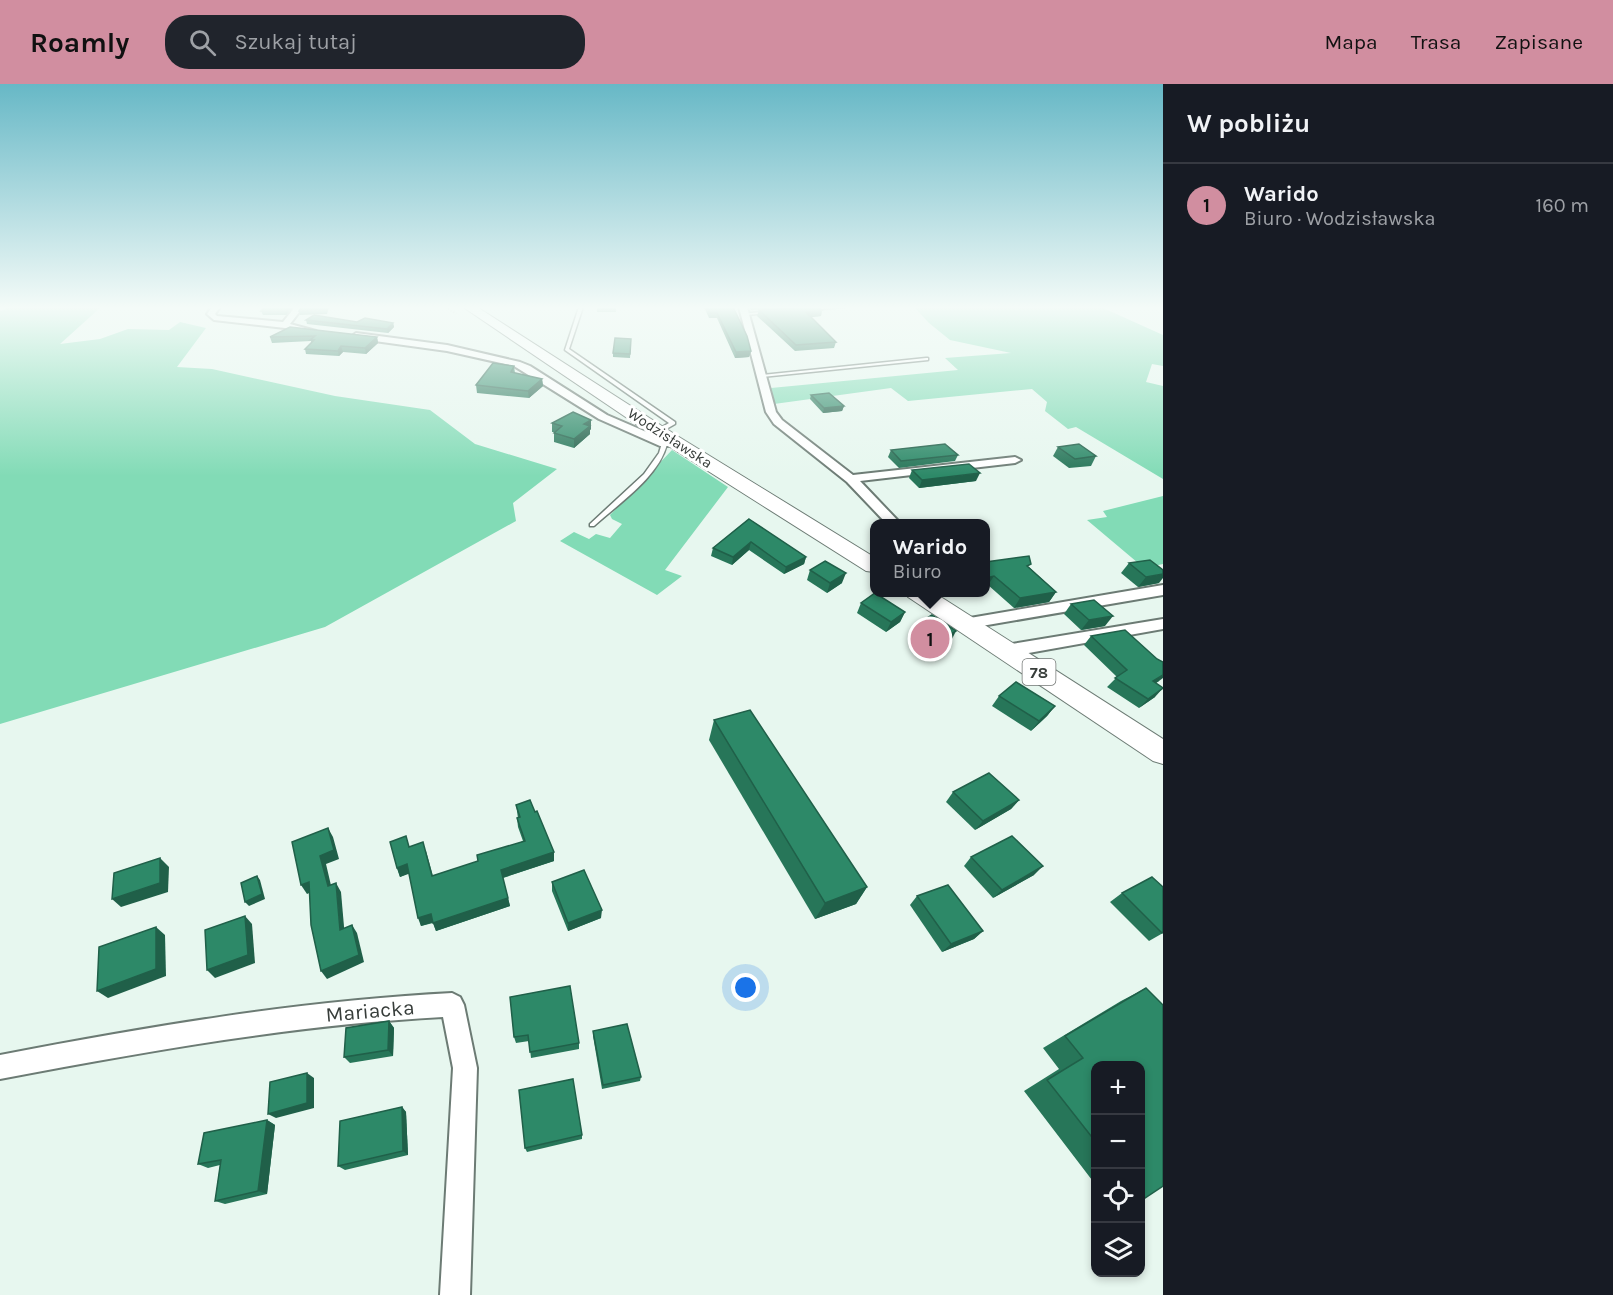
<!DOCTYPE html>
<html lang="pl">
<meta charset="utf-8">
<style>
body{margin:0;font-family:Karla,sans-serif;background:#20242c;color:#f1f3f6}
.controls{position:absolute;right:18px;bottom:18px;display:grid;overflow:hidden;border-radius:12px;box-shadow:0 3px 9px #0003}
.controls button{width:54px;height:54px;display:grid;place-items:center;padding:0;border:0;border-bottom:2px solid #363941;background:#171b24;color:#f1f3f6;font:30px sans-serif}
.you{position:absolute;left:746px;top:904px;width:21px;height:21px;margin:-15px;border:4px solid #fff;border-radius:50%;background:#1a73e8;box-shadow:0 0 0 9px #1a73e833}
.badge{display:grid;place-items:center;width:39px;height:39px;border-radius:50%;background:#d18ea0;color:#111;font-size:20px;font-weight:700}
.pin{position:absolute;translate:-50% -50%;border:3px solid #fff;box-shadow:0 2px 6px #0006}
.popup{position:absolute;left:870px;top:435px;width:120px;height:78px;box-sizing:border-box;display:grid;place-content:center;border-radius:12px;background:#171b24;filter:drop-shadow(0 2px 4px #0005);font-size:20px;white-space:nowrap;color:#9ea1a6}
.popup b{font-size:22px;color:#f1f3f6}
.popup::after{content:'';position:absolute;left:50%;top:100%;margin-left:-12px;border:12px solid transparent;border-top-color:#171b24}
.list{margin:0;padding:0;list-style:none}
h2{display:flex;justify-content:space-between;align-items:center;height:78px;margin:0;padding:0 24px;font-size:26px}
h2 small{font-size:20px;font-weight:400;color:#9ea1a6}
.list li{display:grid;grid-template-columns:39px 1fr auto;gap:18px;align-items:center;box-sizing:border-box;height:84px;padding:0 24px;border-top:2px solid #363941}
.list b{display:block;font-size:22px;white-space:nowrap}
.list p{margin:0;font-size:20px;white-space:nowrap;color:#9ea1a6}
.list em{font-size:20px;font-style:normal;color:#9ea1a6}
.icon{flex:none;width:33px;height:33px;fill:none;stroke:currentColor;stroke-width:2;stroke-linecap:round;stroke-linejoin:round}
.map{position:relative;flex:none;width:1163px;height:1211px;overflow:hidden}
header{display:flex;align-items:center;gap:36px;box-sizing:border-box;height:84px;padding:0 30px;background:#d18ea0;color:#111}
header strong{font-size:28px}
nav{display:flex;gap:33px;margin-inline-start:auto;font-size:21px}
.search{width:420px;height:54px;background:#20242c;display:flex;align-items:center;gap:15px;box-sizing:border-box;padding:0 21px;border-radius:24px;color:#9ea1a6;font-size:22px}
main{display:flex}
aside{flex:1;background:#171b24}
.map>svg:first-child{display:block}
.green{fill:#82dbb6}
.lines{fill:none;stroke-linecap:round;stroke-linejoin:round}
.service-casing{stroke:#6c7b74;stroke-width:3}
.minor-casing{stroke:#6c7b74;stroke-width:4}
.primary-casing{stroke:#6c7b74;stroke-width:2}
.path{stroke:#95a19b;stroke-width:2;stroke-dasharray:1 2;stroke-linecap:butt}
.service{fill:#fff;fill-rule:evenodd}
.minor{fill:#fff;fill-rule:evenodd}
.primary{fill:#fff;fill-rule:evenodd}
.wall{fill:#277659}
.shaded-wall{fill:#206049}
.building{fill:#2d8968;stroke:#206049;stroke-width:1.5}
.labels{text-anchor:middle;stroke-width:6;stroke-linejoin:round;paint-order:stroke}
.far-street-label{font-size:15px;fill:#373d3a;stroke:#fff}
.shield{fill:#fff;stroke:#737775;stroke-width:1.5}
.shield-label{font-size:16px;font-weight:bold;fill:#373d3a}
.near-street-label{font-size:21px;fill:#373d3a;stroke:#fff}
</style>
<header>
<strong>Roamly</strong>
<div class="search"><svg class="icon" aria-label="search" viewBox="0 0 24 24"><circle cx="10" cy="10" r="6"/><path d="M15 15l6 6"/></svg>Szukaj tutaj</div>
<nav><a>Mapa</a><a>Trasa</a><a>Zapisane</a></nav>
</header>
<main>
<div class="map">
<svg width="1163" height="1211" viewBox="0 0 1163 1211">
<rect width="100%" height="100%" fill="#e7f7ef"/>
<!-- green -->
<g class="green">
<polygon points="11,223 101,223 60,260 100,255 128,245 169,246 180,238 206,244 177,283 212,285 335,312 430,326 475,360 557,385 513,419 516,437 325,543 0,640 0,227"/>
<polygon points="914,223 1101,223 1163,251 1163,282 1152,280 1146,298 1163,302 1163,395 1076,343 1068,345 1045,327 1047,318 1032,305 908,317 891,304 774,320 771,304 958,286 945,274 1011,269 950,256 929,239"/>
<polygon points="672,366 728,403 665,486 682,492 657,511 560,457 574,448 589,455 596,450 610,454 622,440 612,435 610,431"/>
<polygon points="1163,412 1163,480 1144,484 1087,436 1107,433 1103,427"/>
</g>
<g class="lines">
<!-- service casing -->
<g class="service-casing">
<g id="service">
<polygon points="579,223 583,223 569,265 675,338 675,340 661,348 657,348 657,346 669,339 565,266"/>
<polygon points="826,223 844,223 811,226 809,225"/>
<polygon points="768,227 769,229 745,231 743,230"/>
<polygon points="926,274 928,274 928,276 761,293 759,292 761,291"/>
<path d="M662,359L667,360C659,393 618,420 594,442H590V440L644,390L659,369Z"/>
</g>
</g>
<!-- minor casing -->
<g class="minor-casing">
<g id="minor">
<polygon points="212,223 220,223 215,230 217,232 283,238 295,223 303,223 290,240 316,247 312,250 285,244 214,236 207,230"/>
<polygon points="739,223 747,223 776,328 782,336 853,391 1015,373 1021,376 1015,379 860,397 901,440 887,440 847,398 774,340 766,328"/>
<polygon points="356,249 447,261 520,278 530,282 607,331 665,356 673,354 679,357 668,362 660,362 599,335 514,282 447,267 353,254 352,252"/>
<polygon points="1163,501 1163,511 964,545 956,540 964,535"/>
<polygon points="1163,535 1163,545 1006,573 1000,571 998,567 1000,563 1006,561"/>
<path d="M452,909L460,913L464,921L477,984L470,1211H440L453,984L443,933C293,941 147,967 0,995V971C150,942 299,917 452,909Z"/>
</g>
</g>
<!-- primary casing -->
<g class="primary-casing">
<g id="primary">
<polygon points="463,223 477,223 679,353 874,473 874,488 866,487 667,361"/>
<polygon points="905,508 933,508 1163,655 1163,680 1153,677 908,513"/>
</g>
</g>
<!-- path -->
<polyline class="path" points="446,223 456,230"/>
<!-- service -->
<use href="#service" class="service"/>
<!-- minor -->
<use href="#minor" class="minor"/>
<!-- primary -->
<use href="#primary" class="primary"/>
</g>
<!-- wall -->
<g class="wall">
<polygon points="293,223 286,231 263,231 261,227"/>
<polygon points="301,223 329,223 327,230 300,231 299,227"/>
<rect x="597" y="223" width="19" height="5"/>
<polygon points="704,223 733,223 751,267 749,273 735,274 717,234 709,234"/>
<polygon points="749,223 799,223 751,226"/>
<polygon points="759,226 822,226 821,232 811,233 836,258 834,264 795,267 757,232"/>
<polygon points="306,236 357,238 393,239 394,243 388,249 307,240"/>
<polygon points="290,243 377,253 378,259 366,270 343,268 339,272 306,270 305,265 311,259 311,257 272,259 270,253"/>
<polygon points="631,255 630,274 613,273 613,269"/>
<polygon points="514,282 515,289 542,295 543,302 529,314 477,309 476,301"/>
<polygon points="811,311 844,322 842,327 823,329 810,315"/>
<polygon points="552,339 591,345 590,346 590,350 574,364 554,358 554,348 552,348"/>
<polygon points="1058,363 1096,372 1091,382 1069,384 1053,372"/>
<polygon points="891,366 958,371 955,377 899,384 888,373"/>
<polygon points="912,386 976,397 919,404 909,394"/>
<polygon points="749,435 806,473 804,480 784,490 749,466 732,481 711,472 713,464"/>
<polygon points="986,478 1029,483 1056,508 1049,518 1014,524 988,501 986,502"/>
<polygon points="1129,479 1159,499 1138,503 1121,489"/>
<polygon points="810,486 842,499 827,509 807,496"/>
<polygon points="861,519 905,528 900,538 886,548 857,529"/>
<polygon points="1071,520 1105,542 1081,546 1064,530"/>
<polygon points="914,542 951,557 933,568 909,552"/>
<polygon points="1091,552 1157,575 1159,597 1156,599 1155,613 1139,624 1107,603 1117,593 1084,561"/>
<polygon points="999,612 1055,622 1047,632 1031,647 992,622"/>
<polygon points="714,636 867,803 856,820 815,835 709,656"/>
<polygon points="953,708 1019,716 1011,725 975,746 946,718"/>
<polygon points="516,721 554,777 503,794 510,822 436,847 433,839 421,842 409,789 400,793 397,784 410,763 426,767 433,792 478,777 523,757 518,743 517,734 518,734"/>
<polygon points="971,773 1034,791 993,814 964,782"/>
<polygon points="552,798 601,834 568,847 552,807"/>
<polygon points="1163,803 1163,849 1149,857 1110,818 1122,809"/>
<polygon points="917,812 983,847 974,855 942,868 910,821"/>
<polygon points="1146,904 1142,1116 1140,1117 1140,981 1095,981 1095,1100 1024,1007 1059,985 1043,964 1121,917"/>
<polygon points="510,913 579,959 579,965 531,974 529,957 516,959 514,953"/>
<polygon points="389,937 394,944 393,972 350,979 344,973"/>
<polygon points="593,947 641,993 640,997 602,1005 593,952"/>
<polygon points="402,1023 406,1028 408,1071 345,1086 338,1082"/>
<polygon points="267,1036 275,1041 267,1110 225,1120 215,1117 220,1081 208,1084 198,1080"/>
<polygon points="582,1051 582,1055 527,1068 525,1064"/>
</g>
<!-- shaded-wall -->
<g class="shaded-wall">
<polygon points="289,223 293,223 286,231 285,227"/>
<polygon points="822,226 821,232 804,234 806,228"/>
<polygon points="393,239 394,243 388,249 387,245"/>
<polygon points="377,253 378,259 366,270 365,264"/>
<polygon points="341,262 343,268 339,272 338,267"/>
<polygon points="751,267 749,273 735,274 736,268"/>
<polygon points="542,295 543,302 529,314 528,307"/>
<polygon points="844,322 842,327 823,329 824,324"/>
<polygon points="591,336 591,345 590,346 590,350 574,364 574,355 584,340"/>
<polygon points="980,389 976,397 919,404 922,396"/>
<polygon points="751,458 749,466 732,481 733,473"/>
<polygon points="806,473 804,480 784,490 786,483"/>
<polygon points="846,489 842,499 827,509 830,499"/>
<polygon points="1163,490 1163,494 1159,499 1138,503 1146,493"/>
<polygon points="994,492 988,501 986,502 986,494"/>
<polygon points="1056,508 1049,518 1014,524 1020,514"/>
<polygon points="905,528 900,538 886,548 891,538"/>
<polygon points="1113,532 1105,542 1081,546 1089,536"/>
<polygon points="956,547 951,557 933,568 938,558"/>
<polygon points="1163,591 1163,594 1159,597 1145,606 1153,597"/>
<polygon points="1163,604 1155,613 1139,624 1148,615"/>
<polygon points="1055,622 1047,632 1031,647 1039,637"/>
<polygon points="1019,716 1011,725 975,746 983,737"/>
<polygon points="328,744 333,753 339,775 326,780 333,810 328,802 320,772"/>
<polygon points="554,768 554,777 502,794 501,786"/>
<polygon points="160,774 169,783 168,808 121,823 112,815"/>
<polygon points="407,780 411,789 400,793 397,784"/>
<polygon points="1043,782 1034,791 993,814 1002,806"/>
<polygon points="257,792 260,796 265,815 249,822 245,818"/>
<polygon points="309,798 314,807 307,810 301,801"/>
<polygon points="336,799 341,808 345,854 340,846"/>
<polygon points="867,803 856,820 815,835 825,819"/>
<polygon points="508,814 510,822 436,847 433,839"/>
<polygon points="602,826 601,834 568,847 568,839"/>
<polygon points="431,830 434,838 421,842 418,834"/>
<polygon points="245,832 252,840 255,879 215,894 207,886"/>
<polygon points="352,841 357,849 364,878 327,895 321,887"/>
<polygon points="156,843 165,851 166,892 108,914 97,907"/>
<polygon points="983,847 974,855 942,868 951,860"/>
<polygon points="389,937 394,944 393,972 388,966"/>
<polygon points="307,989 314,994 314,1024 276,1034 268,1030"/>
<polygon points="402,1023 406,1028 408,1071 403,1067"/>
<polygon points="267,1036 275,1041 267,1110 258,1107"/>
</g>
<!-- building -->
<g class="building">
<polygon points="265,223 289,223 285,227 261,227"/>
<polygon points="301,223 327,223 326,226 299,227"/>
<polygon points="707,223 733,223 747,252 751,267 736,268 717,229 710,229"/>
<polygon points="808,223 818,223 822,226 806,228 836,258 796,261 759,226"/>
<polygon points="314,231 357,238 365,234 393,239 387,245 306,236"/>
<polygon points="290,243 377,253 365,264 341,262 338,267 305,265 314,256 310,256 315,252 270,253"/>
<polygon points="615,254 631,255 630,270 613,269"/>
<polygon points="493,279 514,282 511,288 542,295 528,307 476,301"/>
<polygon points="829,309 844,322 824,324 811,311"/>
<polygon points="573,328 591,336 584,340 590,342 574,355 554,349 562,342 552,339"/>
<polygon points="945,360 958,371 901,377 891,366"/>
<polygon points="1079,360 1096,372 1075,375 1058,363"/>
<polygon points="969,380 980,389 922,396 912,386"/>
<polygon points="749,435 806,473 786,483 751,458 733,473 713,464"/>
<polygon points="1029,472 1031,480 1027,482 1056,508 1020,514 994,492 986,494 986,478"/>
<polygon points="1150,476 1163,486 1163,490 1146,493 1129,479"/>
<polygon points="825,477 846,489 830,499 810,486"/>
<polygon points="875,509 905,528 891,538 861,519"/>
<polygon points="1094,516 1113,532 1089,536 1071,520"/>
<polygon points="932,531 956,547 938,558 914,542"/>
<polygon points="1125,546 1157,575 1163,578 1163,591 1153,597 1163,604 1148,615 1115,594 1127,586 1091,552"/>
<polygon points="1016,598 1055,622 1039,637 999,612"/>
<polygon points="750,626 867,803 825,819 714,636"/>
<polygon points="989,689 1019,716 983,737 953,708"/>
<polygon points="530,716 535,728 537,727 554,768 501,786 508,814 433,839 431,830 418,834 407,780 397,784 390,758 406,752 409,763 423,758 432,792 478,777 477,771 525,757 517,734 520,733 516,721"/>
<polygon points="328,744 334,766 320,772 328,802 336,799 340,846 352,841 359,871 321,887 311,841 309,798 301,801 292,758"/>
<polygon points="1012,752 1043,782 1002,806 971,773"/>
<polygon points="160,774 160,799 112,815 114,789"/>
<polygon points="584,786 602,826 568,839 552,798"/>
<polygon points="257,792 262,810 245,818 241,799"/>
<polygon points="1152,793 1163,803 1163,848 1162,849 1122,809"/>
<polygon points="948,801 983,847 951,860 917,812"/>
<polygon points="245,832 248,871 207,886 205,846"/>
<polygon points="156,843 156,885 97,907 99,863"/>
<polygon points="570,902 579,959 530,968 528,951 514,953 510,913"/>
<polygon points="1146,904 1163,921 1163,1102 1142,1116 1140,1114 1140,981 1095,981 1095,1057 1047,996 1083,974 1065,952"/>
<polygon points="389,937 388,966 344,973 346,944"/>
<polygon points="627,940 641,993 603,1001 593,947"/>
<polygon points="307,989 307,1019 268,1030 270,998"/>
<polygon points="573,995 582,1051 525,1064 519,1006"/>
<polygon points="402,1023 403,1067 338,1082 340,1037"/>
<polygon points="267,1036 258,1107 215,1117 221,1076 198,1080 204,1049"/>
</g>
<!-- sky -->
<linearGradient id="sky" x2="0" y2="1"><stop stop-color="#67b8c6"/><stop offset="0.57" stop-color="#f4fbf8"/><stop offset="1" stop-color="#f4fbf8" stop-opacity="0"/></linearGradient>
<rect width="1163" height="392" fill="url(#sky)"/>
<g class="labels">
<!-- far-street labels -->
<g class="far-street-label">
<text transform="translate(670 354) rotate(33)" y="5">Wodzisławska</text>
</g>
<!-- shield labels -->
<rect class="shield" x="1022.5" y="575" width="33" height="26" rx="4.5"/>
<g class="shield-label">
<text x="1039" y="594">78</text>
</g>
<!-- near-street labels -->
<g class="near-street-label">
<text transform="translate(370 927) rotate(-5)" y="7">Mariacka</text>
</g>
</g>
</svg>
<div class="controls">
<button>+</button>
<button>−</button>
<button><svg class="icon" aria-label="locate" viewBox="0 0 24 24"><circle cx="12" cy="12" r="6"/><path d="M12 2v4M12 18v4M2 12h4M18 12h4"/></svg></button>
<button><svg class="icon" aria-label="layers" viewBox="0 0 24 24"><path d="M12 4l9 5-9 5-9-5zM3 14l9 5 9-5"/></svg></button>
</div>
<div class="you"></div>
<div class="pin badge" style="left:930px;top:555px">1</div>
<div class="popup"><b>Warido</b>Biuro</div>
</div>
<aside>
<h2>W pobliżu<small></small></h2>
<ul class="list">
<li><span class="badge">1</span><div><b>Warido</b><p>Biuro · Wodzisławska</p></div><em>160 m</em></li>
</ul>
</aside>
</main>
